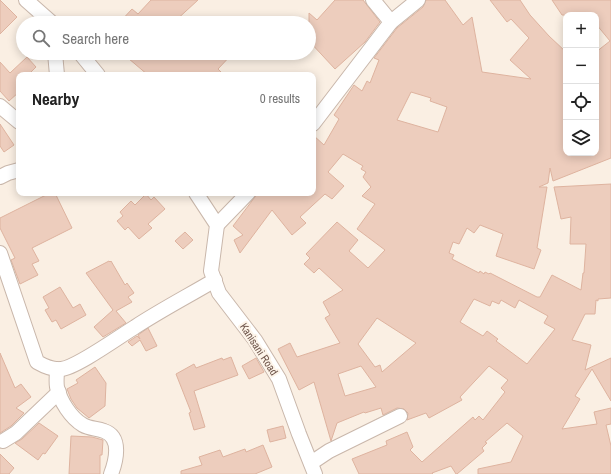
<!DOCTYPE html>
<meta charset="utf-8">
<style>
body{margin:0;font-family:"Archivo Narrow",sans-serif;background:#f2f2f2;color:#222}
.controls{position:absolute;right:12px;top:12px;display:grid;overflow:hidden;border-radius:8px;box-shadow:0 2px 10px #0003}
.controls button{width:36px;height:36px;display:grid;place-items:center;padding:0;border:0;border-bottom:1px solid #e0e0e0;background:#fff;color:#222;font:20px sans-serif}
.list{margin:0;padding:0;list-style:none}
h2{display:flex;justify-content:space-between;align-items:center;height:52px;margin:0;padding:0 16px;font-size:17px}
h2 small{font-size:13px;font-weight:400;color:#767676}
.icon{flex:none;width:22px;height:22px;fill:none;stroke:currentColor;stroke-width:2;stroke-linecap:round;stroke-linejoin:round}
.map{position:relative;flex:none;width:611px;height:474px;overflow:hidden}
.search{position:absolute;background:#fff;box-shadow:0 2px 10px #0003;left:16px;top:16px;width:300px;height:44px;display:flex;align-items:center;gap:10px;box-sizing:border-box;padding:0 14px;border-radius:22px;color:#767676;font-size:15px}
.panel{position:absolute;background:#fff;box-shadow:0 2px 10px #0003;left:16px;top:72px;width:300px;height:124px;border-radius:8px}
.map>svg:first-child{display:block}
.building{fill:#edcdbd;stroke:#deb39f;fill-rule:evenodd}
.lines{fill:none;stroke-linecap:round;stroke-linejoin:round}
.street-casing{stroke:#c9b7ab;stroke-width:16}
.street{stroke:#fff;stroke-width:14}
.labels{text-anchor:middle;stroke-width:4;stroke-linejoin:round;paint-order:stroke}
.street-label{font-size:11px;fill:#6f564c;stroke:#fdf4e9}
</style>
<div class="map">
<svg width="611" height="474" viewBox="0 0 611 474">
<rect width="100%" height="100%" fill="#faefe3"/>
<!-- building -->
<g class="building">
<polygon points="0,0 17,17 0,34"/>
<polygon points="151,0 198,0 173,23 119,23 132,9 138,14"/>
<polygon points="335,0 363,0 380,22 365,42 335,69 309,41 309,13 317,20"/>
<path d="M426,0H445L463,25L472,17L482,72L531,79L510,60L529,38L511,19L507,22L490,0H520L530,15L549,36L566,52V153H596V52L610,41L596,24V15H562L552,0H611V158L553,181L550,168L548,183L539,187H547L537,248L541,250L534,269L496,256L503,234L480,225L474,233L467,228L459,244L453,242L449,253L454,255L452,259L479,273L480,271L484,274L485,272L489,274L490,273L537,297H540L552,275L581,290L583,273H584L586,244H570L571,217L561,219L554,187L611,184V298L598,299V301L596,300L595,314H585L572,340L591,345L585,370L611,358V401L592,369L575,396L580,399L562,429L597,424L594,412L611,408V424L606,425L611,446V474H478V469L511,462L523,436L507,423L485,442L487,443L482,448L484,451L457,474H456L451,466L432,473L433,474H359L352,459L387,445L386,441L407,432L413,447L410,450L422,462L473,417L475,420L479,416L483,420L505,392L501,388L508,380L489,366L460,397L462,400L429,418L426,413L407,420L408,413L404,409L397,408L383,415L381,408L365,413L364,412L337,423L331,441L314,382L299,390L278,349L290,343L297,357L340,343L325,318L330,315L323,302L343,290L319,268L314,273L304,264L310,258L306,254L337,222L358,240L349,251L368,268L385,250L357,229L375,204L362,196L371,187L363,177L366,172L361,169L363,166L343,154L328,172L344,186L332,199L325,194L300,217L306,223L292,235L272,210L240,253L234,240L243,235L233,226L258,193H313V135L324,145L339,119L334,115L354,85L362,91L367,81L370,83L379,60L374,58L397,28L423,7ZM411,92L431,98L430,101L447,107L438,132L397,120ZM474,299L490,306L492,301L499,304L501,300L515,308L519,300L548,316L544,323L555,329L527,364L496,341L498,339L487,331L483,336L460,322ZM377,318L416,343L382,372L380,365L375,367L358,344ZM361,366L376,387L345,396L338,374Z"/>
<polygon points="122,53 233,53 218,69 224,75 148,75"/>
<polygon points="27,57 36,67 28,75 19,75 19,92 9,101 0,91 0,62 10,73"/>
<polygon points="0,124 14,145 4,152 0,146"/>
<polygon points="50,193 55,193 72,228 32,248 39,261 32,264 38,275 20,284 11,260 15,258 0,228 0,218"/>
<polygon points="146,194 151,200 154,197 165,209 148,224 152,228 139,239 128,227 125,230 117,221 123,216 120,212 131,201 135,205"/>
<polygon points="185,232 193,240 183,249 175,241"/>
<polygon points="109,261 110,262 111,261 125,285 127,283 134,293 128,297 132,302 116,311 126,323 103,337 94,327 113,310 86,273"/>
<polygon points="60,287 73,308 80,304 86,315 61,329 56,320 52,322 45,310 49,308 43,297"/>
<polygon points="148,328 157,346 146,351 140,340 132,346 128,342 137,336 140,339 138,335"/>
<polygon points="0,353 15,388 21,384 31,397 16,408 24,413 11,426 0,433"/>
<polygon points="231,357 238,375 194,391 205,427 194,430 189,413 191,412 176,374 194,364 196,368 222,358 223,360"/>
<polygon points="256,358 264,372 249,379 242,366"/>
<polygon points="95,367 106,383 105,406 89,418 77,408 71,399 67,389 78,383 76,380"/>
<polygon points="39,423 58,436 45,454 43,453 38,460 15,443 22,439"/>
<polygon points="283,426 286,438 270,442 267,430"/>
<polygon points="71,436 92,437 103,440 102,455 100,455 100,474 69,474"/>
<polygon points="263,445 272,467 255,474 181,474 181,471 202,465 199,457 220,450 223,457 245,449 246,452"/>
<polygon points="0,454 14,468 9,474 0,474"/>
</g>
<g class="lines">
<!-- street casing -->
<g class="street-casing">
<g id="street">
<polyline points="26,0 52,23"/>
<polyline points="373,0 391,22"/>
<polyline points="55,53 57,75"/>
<polyline points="80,53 98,75"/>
<polyline points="0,106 19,122"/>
<polyline points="313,124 391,22 418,0"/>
<polyline points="0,177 8,173 19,170"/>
<polyline points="196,193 217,225 211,271 219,293 255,340 279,379 299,434 315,474"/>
<polyline points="217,225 248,193"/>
<path d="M0,253L37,362C44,366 52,370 61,369C76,368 120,336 135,327C161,310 188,296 215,280"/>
<path d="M57,369C57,375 56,382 57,387C60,401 71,418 83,425C90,429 97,428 104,431C122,437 116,461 111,474"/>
<polyline points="3,441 16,433 59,392"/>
<polyline points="311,463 329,451 400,416"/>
</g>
</g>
<!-- street -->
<use href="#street" class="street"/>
</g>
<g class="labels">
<!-- street labels -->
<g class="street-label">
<text transform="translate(259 349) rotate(57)" y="4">Kanisani Road</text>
</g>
</g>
</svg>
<div class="controls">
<button>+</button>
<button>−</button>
<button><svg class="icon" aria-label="locate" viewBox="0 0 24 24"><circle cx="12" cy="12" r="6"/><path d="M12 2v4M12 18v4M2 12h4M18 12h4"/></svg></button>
<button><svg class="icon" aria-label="layers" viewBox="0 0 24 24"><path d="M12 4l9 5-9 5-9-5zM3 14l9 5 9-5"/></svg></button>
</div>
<div class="search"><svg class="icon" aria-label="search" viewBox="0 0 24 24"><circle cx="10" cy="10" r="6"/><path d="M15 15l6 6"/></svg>Search here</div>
<section class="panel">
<h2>Nearby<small>0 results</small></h2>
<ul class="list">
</ul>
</section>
</div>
